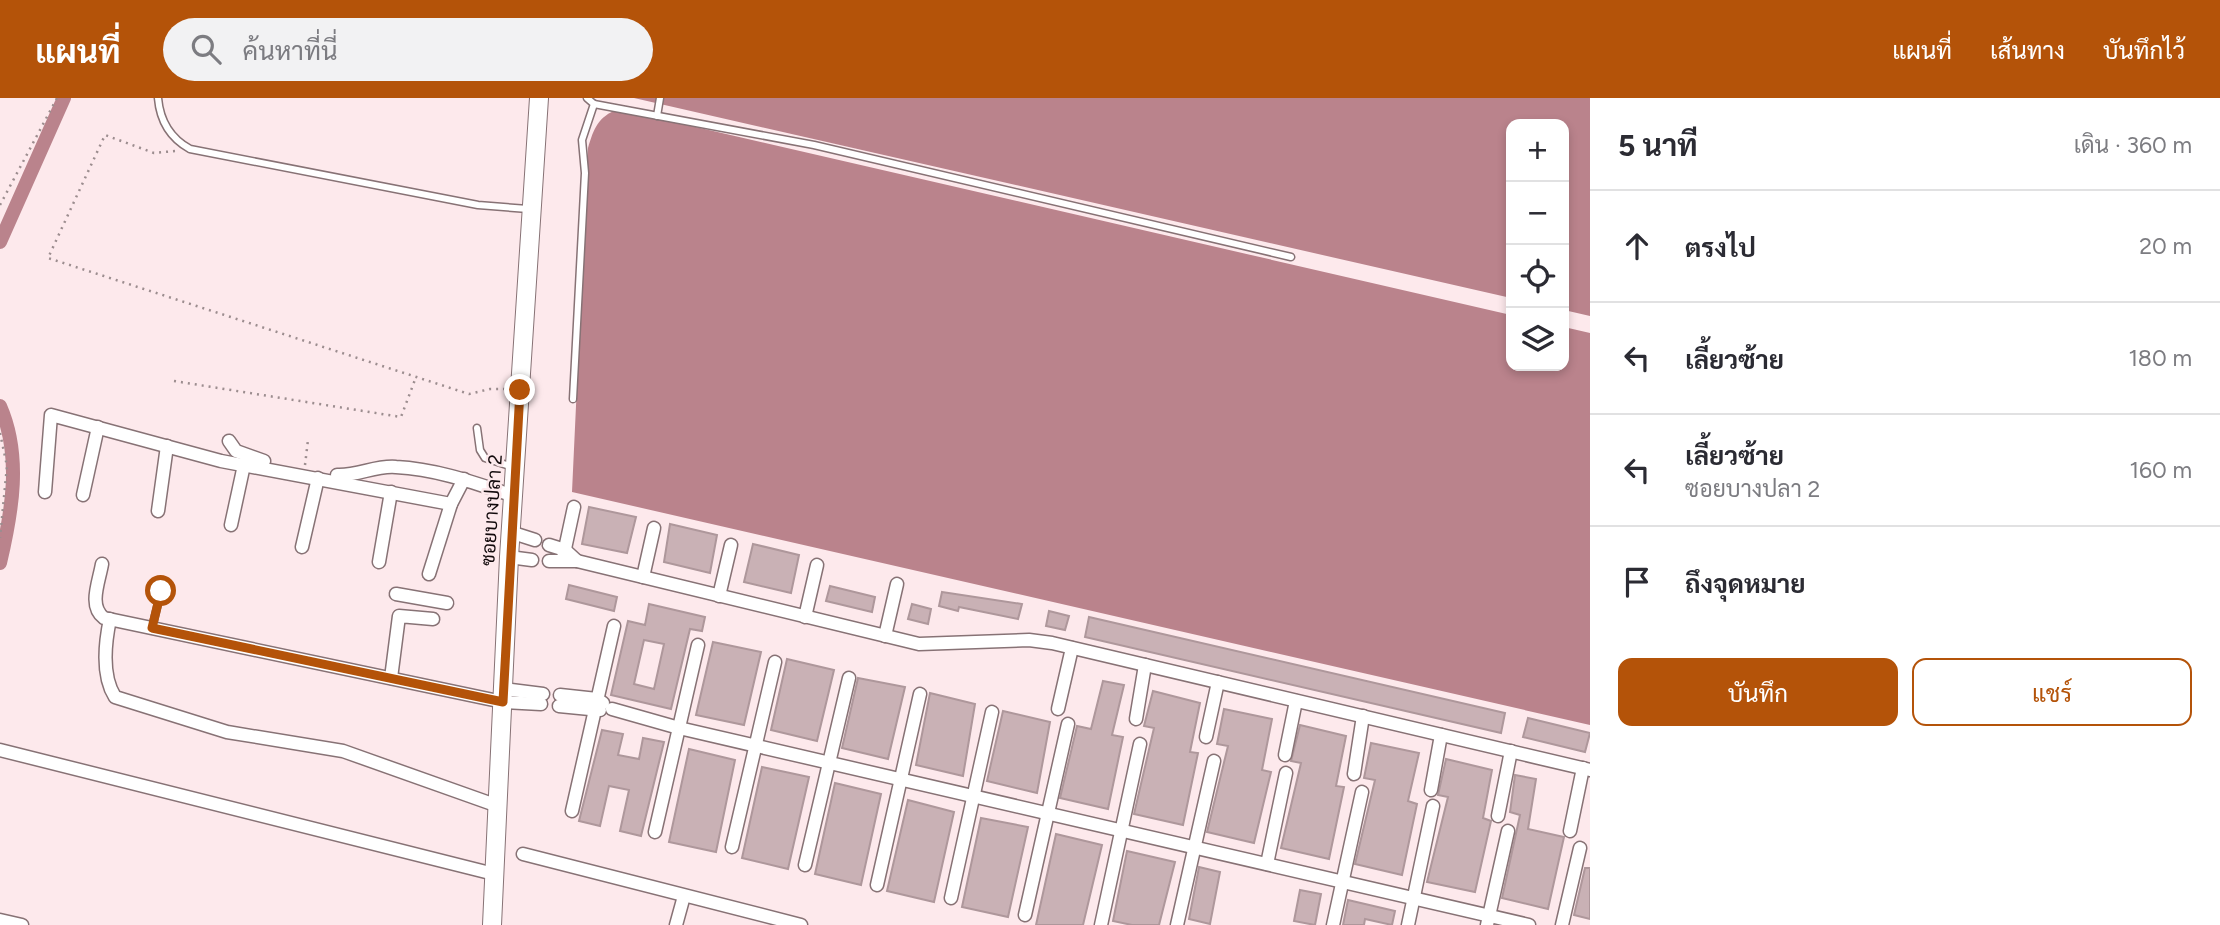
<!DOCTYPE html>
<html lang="th">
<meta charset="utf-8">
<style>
body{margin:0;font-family:Figtree,Sarabun,sans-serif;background:#f2f2f3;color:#2b2b33}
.controls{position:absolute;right:21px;top:21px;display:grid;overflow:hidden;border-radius:14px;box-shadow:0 4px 10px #0003}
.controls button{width:63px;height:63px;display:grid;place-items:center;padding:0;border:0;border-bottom:2px solid #e1e1e2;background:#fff;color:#2b2b33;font:35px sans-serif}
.stop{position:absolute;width:21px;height:21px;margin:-16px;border:5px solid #b45309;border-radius:50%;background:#fff}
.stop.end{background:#b45309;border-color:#fff;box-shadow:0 2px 7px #0008}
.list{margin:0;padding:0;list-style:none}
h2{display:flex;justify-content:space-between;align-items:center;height:91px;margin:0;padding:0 28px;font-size:30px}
h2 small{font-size:23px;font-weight:400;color:#7c7c81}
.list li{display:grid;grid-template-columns:46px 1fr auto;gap:21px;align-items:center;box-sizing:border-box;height:112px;padding:0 28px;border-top:2px solid #e1e1e2}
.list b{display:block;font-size:26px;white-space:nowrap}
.list p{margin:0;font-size:23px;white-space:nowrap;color:#7c7c81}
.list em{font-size:23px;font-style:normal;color:#7c7c81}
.actions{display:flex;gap:14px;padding:21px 28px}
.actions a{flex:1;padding:16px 0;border:2px solid #b45309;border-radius:14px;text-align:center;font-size:24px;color:#b45309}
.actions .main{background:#b45309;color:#fff}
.icon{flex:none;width:38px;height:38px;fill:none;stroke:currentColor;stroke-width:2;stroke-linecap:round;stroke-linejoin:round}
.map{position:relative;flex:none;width:1590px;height:827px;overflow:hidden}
header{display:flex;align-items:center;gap:42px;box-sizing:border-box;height:98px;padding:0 35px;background:#b45309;color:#fff}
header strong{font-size:33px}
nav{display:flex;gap:38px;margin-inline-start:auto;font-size:24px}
.search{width:490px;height:63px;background:#f2f2f3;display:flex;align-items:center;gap:18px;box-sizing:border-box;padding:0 24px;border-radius:38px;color:#7c7c81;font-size:26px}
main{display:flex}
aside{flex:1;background:#fff}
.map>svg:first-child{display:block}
.water{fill:#ba838c}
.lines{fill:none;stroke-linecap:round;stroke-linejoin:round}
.canal{stroke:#ba838c;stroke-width:14}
.building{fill:#c9b1b5;stroke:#ae979b;stroke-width:2;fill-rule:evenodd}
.lane-casing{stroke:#877275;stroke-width:9}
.street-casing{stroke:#877275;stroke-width:15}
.secondary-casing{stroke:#877275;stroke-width:20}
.path{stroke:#9c8d8f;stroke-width:2.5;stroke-dasharray:2 5;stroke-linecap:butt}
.lane{stroke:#fff;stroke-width:6}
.street{stroke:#fff;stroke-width:12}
.secondary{stroke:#fff;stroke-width:18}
.route{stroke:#b45309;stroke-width:9}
.labels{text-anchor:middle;stroke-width:5;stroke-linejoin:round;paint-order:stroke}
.street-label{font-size:19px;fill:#120a0c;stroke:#fde9ec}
</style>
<header>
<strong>แผนที่</strong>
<div class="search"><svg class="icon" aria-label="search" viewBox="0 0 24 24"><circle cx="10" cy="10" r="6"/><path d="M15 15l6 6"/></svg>ค้นหาที่นี่</div>
<nav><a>แผนที่</a><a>เส้นทาง</a><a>บันทึกไว้</a></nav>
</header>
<main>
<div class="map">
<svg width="1590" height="827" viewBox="0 0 1590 827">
<rect width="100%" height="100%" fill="#fde9ec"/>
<!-- water -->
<g class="water">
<polygon points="634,0 1590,0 1590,218 1564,212 1564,26 1511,26 1511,200"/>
<path d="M618,11L1511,217V268H1564V229L1590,235V627L572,394L588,50C594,30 598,19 618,11Z"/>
</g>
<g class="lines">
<!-- canal -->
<g class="canal">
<polyline points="0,144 64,0"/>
<path d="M0,308C22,358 12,414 0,465"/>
</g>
</g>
<!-- building -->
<g class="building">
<polygon points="589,409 636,419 627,455 582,446"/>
<polygon points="670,426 717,437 710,475 664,464"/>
<polygon points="753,446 799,457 791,495 744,484"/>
<polygon points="569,487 617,499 614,513 566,501"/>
<polygon points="830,488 875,499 872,514 826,503"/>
<polygon points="942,494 1022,506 1018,521 959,509 958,513 939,508"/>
<path d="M649,506L705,519L702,533L690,531L671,611L611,597L628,523L645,527ZM644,542L664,546L654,591L634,586Z"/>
<polygon points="912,506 931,511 928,526 908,521"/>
<polygon points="1049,513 1069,518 1065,532 1046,528"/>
<polygon points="1089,519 1505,615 1501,635 1085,539"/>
<polygon points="713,544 761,554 744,627 696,617"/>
<polygon points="787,561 834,572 817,643 771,632"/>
<polygon points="858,580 905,589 888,661 842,650"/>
<polygon points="1103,583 1124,587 1112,637 1123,639 1108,711 1060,700 1077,628 1091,631"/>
<polygon points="1153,593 1200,605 1190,654 1198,655 1183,727 1134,716 1154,630 1144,628"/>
<polygon points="930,595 975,606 963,678 916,667"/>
<polygon points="1224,611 1272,621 1262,672 1271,674 1254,745 1207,734 1228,648 1217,646"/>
<polygon points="1003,613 1050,624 1037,695 987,683"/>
<polygon points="1528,620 1590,635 1585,654 1523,639"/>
<polygon points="1300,627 1346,638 1336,688 1344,689 1329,761 1281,750 1301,665 1291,663"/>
<polygon points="602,632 623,636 618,657 639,661 643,640 664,644 641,738 620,733 629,692 609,688 600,728 579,723"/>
<polygon points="1371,645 1419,655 1408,703 1417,706 1402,777 1355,766 1375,682 1364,680"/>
<polygon points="689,651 735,662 716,754 669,744"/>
<polygon points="1446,661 1492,672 1483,720 1491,723 1475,794 1427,784 1448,699 1438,697"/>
<polygon points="762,669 809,679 788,771 742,760"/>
<polygon points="1515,677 1536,681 1528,731 1564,739 1548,811 1502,800 1520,717 1510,714"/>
<polygon points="835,685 881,696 861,787 815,776"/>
<polygon points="908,702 954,714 934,804 887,793"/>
<polygon points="981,720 1028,729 1008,819 962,809"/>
<polygon points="1056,736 1102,747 1083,827 1036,827"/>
<polygon points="1127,753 1175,764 1159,827 1132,827 1113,823"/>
<polygon points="1199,769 1220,774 1210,826 1189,821"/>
<polygon points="1585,770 1590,770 1590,821 1574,817"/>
<polygon points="1300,792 1321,796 1315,827 1294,823"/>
<polygon points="1348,802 1395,813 1392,827 1365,821 1364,827 1343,827"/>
</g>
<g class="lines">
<!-- lane casing -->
<g class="lane-casing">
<g id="lane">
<path d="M158,0C160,23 170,40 190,51L478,107L528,111"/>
<polyline points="594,6 814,47 1291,159"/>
<polyline points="657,18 660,0"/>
<polyline points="573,301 585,75 582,42 594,6 587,0"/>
<polyline points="477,330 480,352 485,360 513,369"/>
<polyline points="152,530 161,493"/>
</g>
</g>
<!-- street casing -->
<g class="street-casing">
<g id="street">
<polyline points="229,343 236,353 264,363"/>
<path d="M337,377C358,378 376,367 396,369C437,371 475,385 514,398"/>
<polyline points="45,394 51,317 221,363 451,406 464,381"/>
<polyline points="83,397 98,329"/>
<polyline points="158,413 167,348"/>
<polyline points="231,427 244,367"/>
<polyline points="510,434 535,442"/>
<polyline points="302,449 318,380"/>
<polyline points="509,459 532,462"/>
<polyline points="563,460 574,409"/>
<polyline points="549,463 577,463 565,452 549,447"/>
<polyline points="577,463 919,546 1029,542 1052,545 1590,672"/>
<polyline points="379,464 391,394"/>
<path d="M102,466C99,484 88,508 104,520L503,604L541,606"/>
<polyline points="429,476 451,406"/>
<polyline points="643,479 654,430"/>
<polyline points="396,496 447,505"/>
<polyline points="719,498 731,447"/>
<polyline points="805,519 817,467"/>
<path d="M110,521C105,545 101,577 115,599L227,634L343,653L498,708"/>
<polyline points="885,538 897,486"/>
<polyline points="391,580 399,518 433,521"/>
<polyline points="504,591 543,596"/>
<polyline points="560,597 597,601 603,605"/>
<polyline points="559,608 600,612"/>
<polyline points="612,611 679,630 1529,827"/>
<polyline points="1058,611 1072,550"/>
<polyline points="1136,621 1145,567"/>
<polyline points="1206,639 1218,584"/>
<polyline points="0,652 494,776"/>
<polyline points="1285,657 1296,603"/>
<polyline points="1354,676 1363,618"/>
<polyline points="1431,692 1441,637"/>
<polyline points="572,713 614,528"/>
<polyline points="1498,718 1511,653"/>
<polyline points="1570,733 1583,670"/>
<polyline points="655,734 698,547"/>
<polyline points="732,749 775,564"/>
<polyline points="523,756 801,827"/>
<polyline points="1267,766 1286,675"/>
<polyline points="805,767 849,580"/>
<polyline points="877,787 920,596"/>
<polyline points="951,800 992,614"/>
<polyline points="1025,817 1068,626"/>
<polyline points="0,822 22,827"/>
<polyline points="676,827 684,798"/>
<polyline points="1101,827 1140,646"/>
<polyline points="1177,827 1214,663"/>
<polyline points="1333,827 1362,694"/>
<polyline points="1408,827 1433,708"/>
<polyline points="1487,827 1508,733"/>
<polyline points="1562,827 1580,750"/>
</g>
</g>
<!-- secondary casing -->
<g class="secondary-casing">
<polyline id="secondary" points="492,827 509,459 539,0"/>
</g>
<!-- path -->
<g class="path">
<polyline points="175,53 154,55 105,37 48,160 469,296 490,291 506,291"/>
<polyline points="0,107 57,0"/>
<polyline points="174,283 401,319 416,279"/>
<polyline points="0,335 7,368 0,440"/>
<polyline points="305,367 308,342"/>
</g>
<!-- lane -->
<use href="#lane" class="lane"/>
<!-- street -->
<use href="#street" class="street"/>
<!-- secondary -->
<use href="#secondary" class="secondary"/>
</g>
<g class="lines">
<!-- route -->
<polyline class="route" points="161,493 152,530 503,604 520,292"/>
</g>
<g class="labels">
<!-- street labels -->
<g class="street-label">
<text transform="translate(491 412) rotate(-86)" y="7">ซอยบางปลา 2</text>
</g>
</g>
</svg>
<div class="controls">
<button>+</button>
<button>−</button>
<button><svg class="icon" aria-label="locate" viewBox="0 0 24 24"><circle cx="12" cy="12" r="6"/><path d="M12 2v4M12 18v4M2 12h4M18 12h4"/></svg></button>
<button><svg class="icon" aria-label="layers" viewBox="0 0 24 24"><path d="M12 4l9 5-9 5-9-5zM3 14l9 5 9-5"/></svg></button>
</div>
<div class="stop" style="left:161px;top:493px"></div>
<div class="stop end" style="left:520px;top:292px"></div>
</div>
<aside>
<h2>5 นาที<small>เดิน · 360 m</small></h2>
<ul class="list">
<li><svg class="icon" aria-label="ahead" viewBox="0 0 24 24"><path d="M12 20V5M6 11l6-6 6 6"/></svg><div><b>ตรงไป</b></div><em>20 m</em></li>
<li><svg class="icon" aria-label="left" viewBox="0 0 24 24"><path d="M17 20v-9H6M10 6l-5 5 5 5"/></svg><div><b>เลี้ยวซ้าย</b></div><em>180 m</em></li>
<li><svg class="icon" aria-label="left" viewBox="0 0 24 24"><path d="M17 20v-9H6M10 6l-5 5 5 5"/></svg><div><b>เลี้ยวซ้าย</b><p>ซอยบางปลา 2</p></div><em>160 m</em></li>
<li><svg class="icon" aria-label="arrive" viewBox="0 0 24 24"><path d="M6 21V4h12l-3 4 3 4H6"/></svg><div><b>ถึงจุดหมาย</b></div></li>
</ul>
<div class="actions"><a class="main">บันทึก</a><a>แชร์</a></div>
</aside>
</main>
